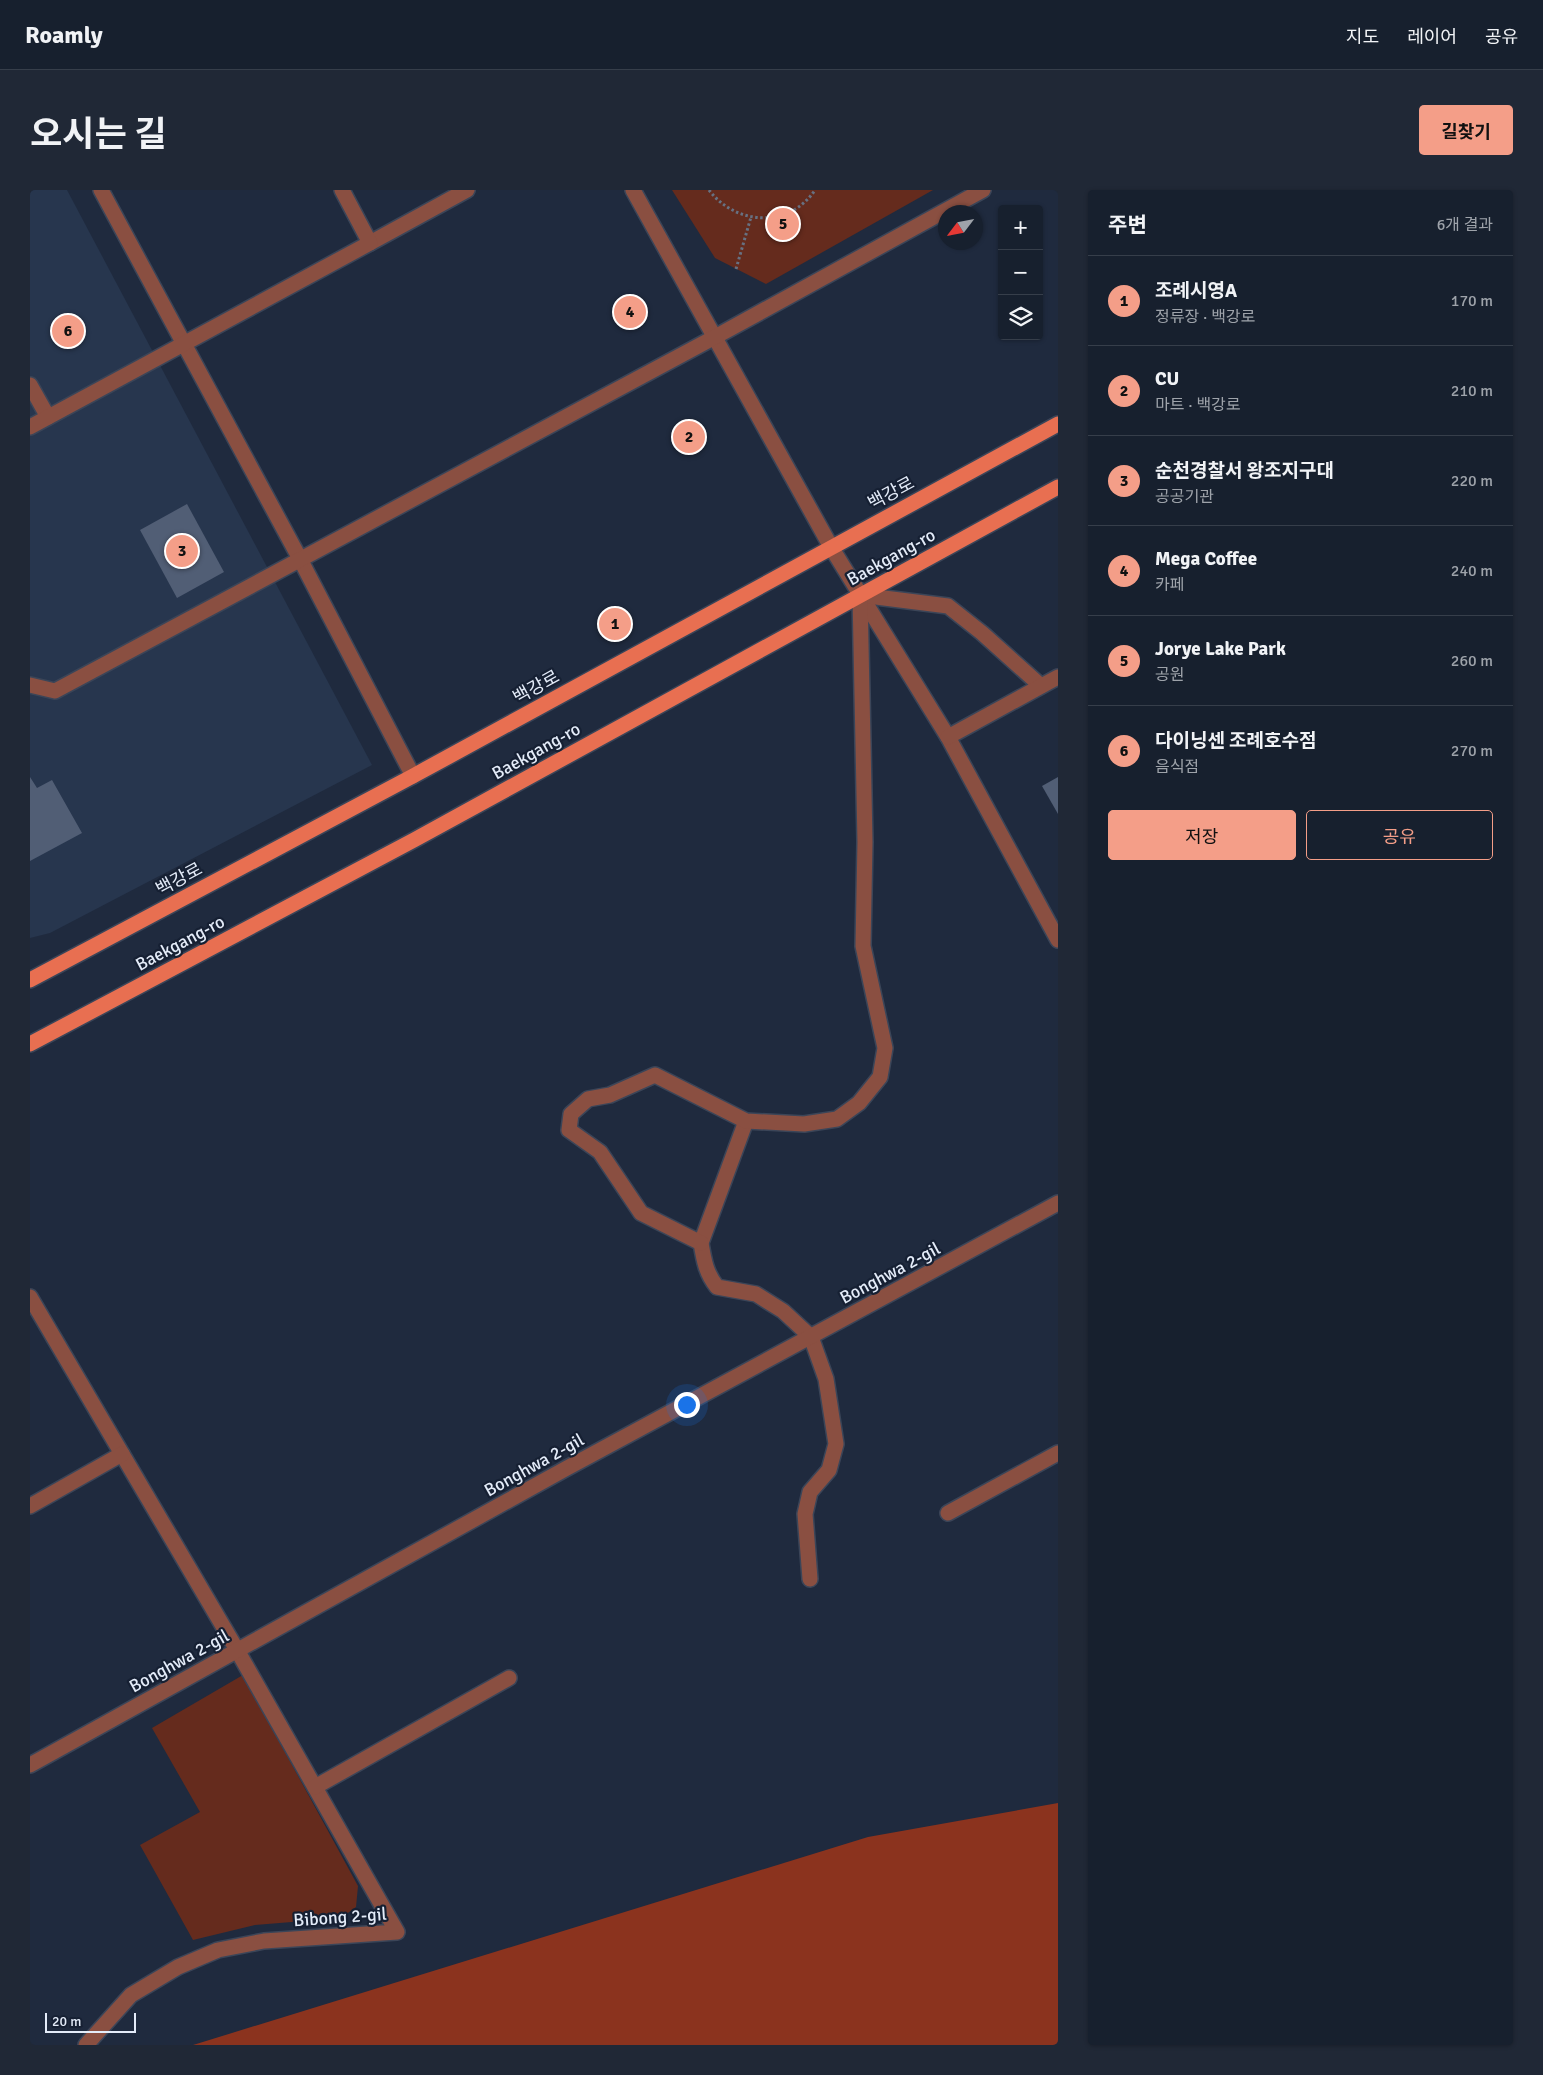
<!DOCTYPE html>
<html lang="ko">
<meta charset="utf-8">
<style>
body{margin:0;font-family:Signika,"Noto Sans KR",sans-serif;background:#202836;color:#f1f3f6}
.controls{position:absolute;right:15px;top:15px;display:grid;overflow:hidden;border-radius:5px;box-shadow:0 1px 4px #0004}
.controls button{width:45px;height:45px;display:grid;place-items:center;padding:0;border:0;border-bottom:1px solid #363e4a;background:#17202e;color:#f1f3f6;font:25px sans-serif}
.compass{position:absolute;left:908px;top:15px;width:45px;height:45px;border-radius:50%;background:#17202e;box-shadow:0 1px 4px #0004;rotate:238deg}
.scale{position:absolute;left:15px;bottom:12px;width:91px;box-sizing:border-box;padding-left:5px;border:2px solid #e4ecf9;border-top:0;font-size:14px;line-height:18px;white-space:nowrap;color:#e4ecf9;-webkit-text-stroke:4px #162033;paint-order:stroke}
.you{position:absolute;left:656px;top:1214px;width:18px;height:18px;margin:-12px;border:4px solid #fff;border-radius:50%;background:#1a73e8;box-shadow:0 0 0 8px #1a73e833}
.badge{display:grid;place-items:center;width:32px;height:32px;border-radius:50%;background:#f49e88;color:#111;font-size:16px;font-weight:700}
.pin{position:absolute;translate:-50% -50%;border:2px solid #fff;box-shadow:0 1px 5px #0006}
.list{margin:0;padding:0;list-style:none}
h2{display:flex;justify-content:space-between;align-items:center;height:65px;margin:0;padding:0 20px;font-size:21px}
h2 small{font-size:16px;font-weight:400;color:#9ea3aa}
.list li{display:grid;grid-template-columns:32px 1fr auto;gap:15px;align-items:center;box-sizing:border-box;height:90px;padding:0 20px;border-top:1px solid #363e4a}
.list b{display:block;font-size:19px;white-space:nowrap}
.list p{margin:0;font-size:16px;white-space:nowrap;color:#9ea3aa}
.list em{font-size:16px;font-style:normal;color:#9ea3aa}
.actions{display:flex;gap:10px;padding:15px 20px}
.actions a{flex:1;padding:11px 0;border:1px solid #f49e88;border-radius:5px;text-align:center;font-size:18px;color:#f49e88}
.actions .main{background:#f49e88;color:#111}
.icon{flex:none;width:28px;height:28px;fill:none;stroke:currentColor;stroke-width:2;stroke-linecap:round;stroke-linejoin:round}
.map{position:relative;flex:none;width:1028px;height:1855px;overflow:hidden;border-radius:5px}
header{display:flex;align-items:center;gap:30px;box-sizing:border-box;height:70px;padding:0 25px;background:#17202e;border-bottom:1px solid #363e4a}
header strong{font-size:24px}
nav{display:flex;gap:28px;margin-inline-start:auto;font-size:18px}
.intro{display:flex;align-items:center;justify-content:space-between;box-sizing:border-box;height:120px;padding:0 30px}
h1{margin:0;font-size:35px}
.button{padding:12px 22px;border-radius:5px;background:#f49e88;color:#111;font-size:18px;font-weight:700}
main{display:flex;gap:30px;padding:0 30px}
aside{flex:1;background:#17202e;border-radius:5px;box-shadow:0 1px 4px #0004}
.map>svg:first-child{display:block}
.built{fill:#27364e}
.green{fill:#652b1d}
.forest{fill:#8b331e}
.building{fill:#515e75}
.lines{fill:none;stroke-linecap:round;stroke-linejoin:round}
.minor-casing{stroke:#3b4558;stroke-width:18}
.major-casing{stroke:#3b4558;stroke-width:18}
.path{stroke:#677182;stroke-width:3;stroke-dasharray:2.5 2.5;stroke-linecap:butt}
.minor{stroke:#8a4f41;stroke-width:15}
.major{stroke:#e86f51;stroke-width:15}
.labels{text-anchor:middle;stroke-width:4.5;stroke-linejoin:round;paint-order:stroke}
.street-label{font-size:18px;fill:#e4ecf9;stroke:#162033}
</style>
<header>
<strong>Roamly</strong>
<nav><a>지도</a><a>레이어</a><a>공유</a></nav>
</header>
<div class="intro"><h1>오시는 길</h1><a class="button">길찾기</a></div>
<main>
<div class="map">
<svg width="1028" height="1855" viewBox="0 0 1028 1855">
<rect width="100%" height="100%" fill="#1f2a3e"/>
<!-- built -->
<polygon class="built" points="0,0 37,0 342,575 20,743 0,748"/>
<!-- green -->
<g class="green">
<polygon points="642,0 903,0 736,94 685,68"/>
<polygon points="213,1485 328,1696 326,1717 311,1728 225,1735 163,1750 110,1655 170,1622 122,1538"/>
</g>
<!-- forest -->
<polygon class="forest" points="1028,1613 1028,1855 163,1855 838,1647"/>
<!-- building -->
<g class="building">
<polygon points="157,314 194,382 147,408 110,340"/>
<polygon points="0,587 7,598 22,590 52,643 0,671"/>
<polygon points="1028,587 1028,624 1012,596"/>
</g>
<g class="lines">
<!-- minor casing -->
<g class="minor-casing">
<g id="minor">
<polyline points="71,0 270,369 383,586"/>
<polyline points="603,0 801,357 918,547 1028,750"/>
<polyline points="340,53 437,0"/>
<polyline points="0,195 18,227"/>
<polyline points="0,237 340,53 312,0"/>
<polyline points="830,405 918,416 952,443 1011,496"/>
<polyline points="0,495 25,501 685,147 953,0"/>
<polyline points="918,547 1028,487"/>
<path d="M716,931L671,1053C674,1071 676,1083 687,1097L726,1104L753,1121L781,1147L796,1189L806,1254L799,1280L780,1302L775,1324L780,1389"/>
<polyline points="671,1053 611,1023 570,962 539,940 541,924 558,909 580,905 625,885 716,931 774,934 807,929 829,913 850,887 855,858 833,756 835,652 830,405"/>
<polyline points="0,1107 207,1460 367,1742 234,1751 188,1760 148,1777 101,1805 56,1855"/>
<polyline points="0,1316 92,1264"/>
<polyline points="918,1323 1028,1263"/>
<polyline points="0,1575 537,1278 1028,1013"/>
<polyline points="285,1597 479,1488"/>
</g>
</g>
<!-- major casing -->
<g class="major-casing">
<g id="major">
<polyline points="0,790 383,586 1028,234"/>
<polyline points="0,854 384,650 1028,297"/>
</g>
</g>
<!-- path -->
<g class="path">
<path d="M679,0C705,35 759,39 785,0"/>
<polyline points="706,79 721,27"/>
</g>
<!-- minor -->
<use href="#minor" class="minor"/>
<!-- major -->
<use href="#major" class="major"/>
</g>
<g class="labels">
<!-- street labels -->
<g class="street-label">
<text transform="translate(861 303) rotate(-28)" y="6">백강로</text>
<text transform="translate(861 367) rotate(-29)" y="6">Baekgang-ro</text>
<text transform="translate(506 497) rotate(-29)" y="6">백강로</text>
<text transform="translate(506 561) rotate(-29)" y="6">Baekgang-ro</text>
<text transform="translate(149 689) rotate(-28)" y="6">백강로</text>
<text transform="translate(150 753) rotate(-28)" y="6">Baekgang-ro</text>
<text transform="translate(860 1083) rotate(-28)" y="6">Bonghwa 2-gil</text>
<text transform="translate(504 1275) rotate(-29)" y="6">Bonghwa 2-gil</text>
<text transform="translate(149 1471) rotate(-29)" y="6">Bonghwa 2-gil</text>
<text transform="translate(310 1727) rotate(-4)" y="6">Bibong 2-gil</text>
</g>
</g>
</svg>
<div class="controls">
<button>+</button>
<button>−</button>
<button><svg class="icon" aria-label="layers" viewBox="0 0 24 24"><path d="M12 4l9 5-9 5-9-5zM3 14l9 5 9-5"/></svg></button>
</div>
<svg class="compass" viewBox="-18 -18 36 36"><path d="M0-13l5 13h-10z" fill="#e53935"/><path d="M0 13l5-13h-10z" fill="#9ea3aa"/></svg>
<div class="scale">20 m</div>
<div class="you"></div>
<div class="pin badge" style="left:585px;top:434px">1</div>
<div class="pin badge" style="left:659px;top:247px">2</div>
<div class="pin badge" style="left:152px;top:361px">3</div>
<div class="pin badge" style="left:600px;top:122px">4</div>
<div class="pin badge" style="left:753px;top:34px">5</div>
<div class="pin badge" style="left:38px;top:141px">6</div>
</div>
<aside>
<h2>주변<small>6개 결과</small></h2>
<ul class="list">
<li><span class="badge">1</span><div><b>조례시영A</b><p>정류장 · 백강로</p></div><em>170 m</em></li>
<li><span class="badge">2</span><div><b>CU</b><p>마트 · 백강로</p></div><em>210 m</em></li>
<li><span class="badge">3</span><div><b>순천경찰서 왕조지구대</b><p>공공기관</p></div><em>220 m</em></li>
<li><span class="badge">4</span><div><b>Mega Coffee</b><p>카페</p></div><em>240 m</em></li>
<li><span class="badge">5</span><div><b>Jorye Lake Park</b><p>공원</p></div><em>260 m</em></li>
<li><span class="badge">6</span><div><b>다이닝센 조례호수점</b><p>음식점</p></div><em>270 m</em></li>
</ul>
<div class="actions"><a class="main">저장</a><a>공유</a></div>
</aside>
</main>
